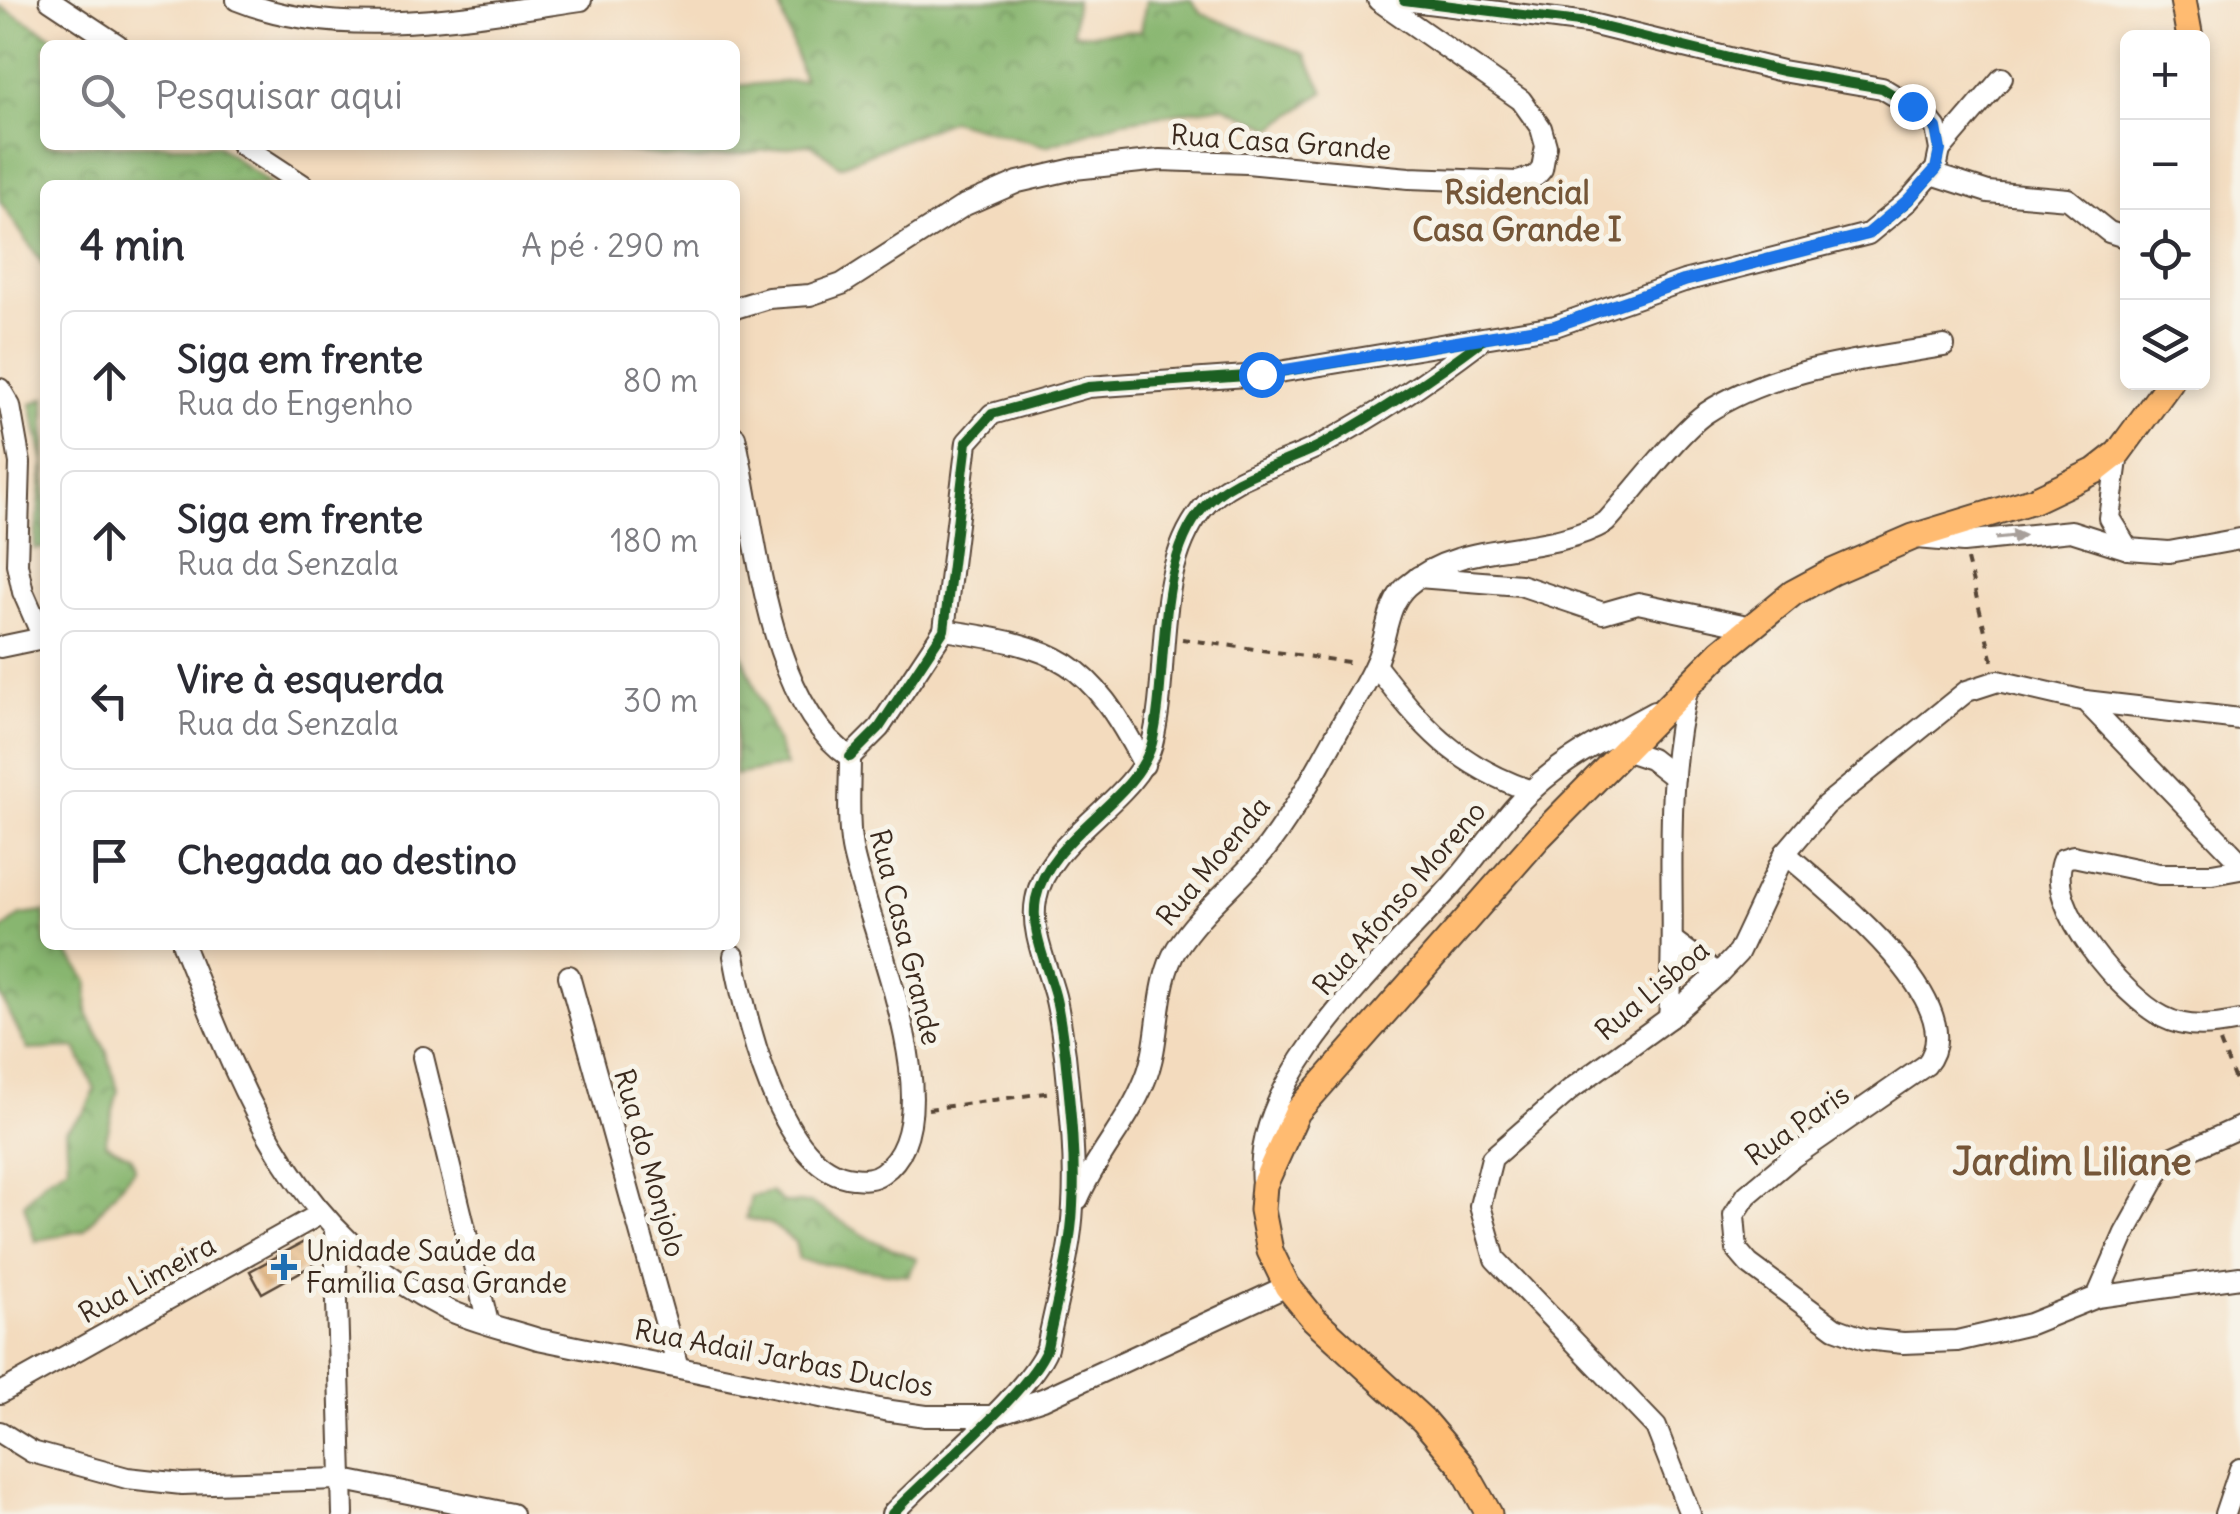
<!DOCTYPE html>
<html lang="pt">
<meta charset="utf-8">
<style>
body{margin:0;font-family:Delius,sans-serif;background:#f2f2f3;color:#2b2b33}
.controls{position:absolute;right:30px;top:30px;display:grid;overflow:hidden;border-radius:15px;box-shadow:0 5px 15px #0003}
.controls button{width:90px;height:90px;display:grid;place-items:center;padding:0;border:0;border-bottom:2px solid #e1e1e2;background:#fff;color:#2b2b33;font:50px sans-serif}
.stop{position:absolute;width:30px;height:30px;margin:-22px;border:8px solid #1a73e8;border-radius:50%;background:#fff}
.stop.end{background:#1a73e8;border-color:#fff;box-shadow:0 2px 10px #0008}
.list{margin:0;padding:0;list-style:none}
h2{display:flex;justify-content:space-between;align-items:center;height:130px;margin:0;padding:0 40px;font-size:42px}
h2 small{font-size:32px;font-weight:400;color:#7c7c81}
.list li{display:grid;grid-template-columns:65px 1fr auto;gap:30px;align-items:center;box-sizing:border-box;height:140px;margin:0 20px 20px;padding:0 20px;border:2px solid #e1e1e2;border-radius:15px}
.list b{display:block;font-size:38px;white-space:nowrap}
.list p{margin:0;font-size:32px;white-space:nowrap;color:#7c7c81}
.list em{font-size:32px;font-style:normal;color:#7c7c81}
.icon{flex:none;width:55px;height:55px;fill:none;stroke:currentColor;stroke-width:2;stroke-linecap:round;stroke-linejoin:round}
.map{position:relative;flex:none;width:2240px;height:1514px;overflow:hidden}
.search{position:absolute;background:#fff;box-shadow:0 5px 15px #0003;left:40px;top:40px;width:700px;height:110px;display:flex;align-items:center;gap:25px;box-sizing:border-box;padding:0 35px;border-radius:15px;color:#7c7c81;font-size:38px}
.panel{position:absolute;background:#fff;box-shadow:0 5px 15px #0003;left:40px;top:180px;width:700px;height:770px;border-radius:15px}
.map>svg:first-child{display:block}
.forest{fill:url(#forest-crowns);stroke:#627046;stroke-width:2.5}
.building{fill:url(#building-back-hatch)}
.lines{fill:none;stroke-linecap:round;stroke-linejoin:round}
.minor-casing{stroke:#574536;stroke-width:24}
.major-casing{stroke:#574536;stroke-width:29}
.path{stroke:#574536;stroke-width:4;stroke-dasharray:8 8;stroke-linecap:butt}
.minor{stroke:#fff;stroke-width:20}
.major{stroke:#ffbb71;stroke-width:25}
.cycleway-casing{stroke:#f7f3e8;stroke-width:16}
.cycleway{stroke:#1b5e20;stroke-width:10}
.oneway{fill:#a79f9a}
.route{stroke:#1a73e8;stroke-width:12}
.poi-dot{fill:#1f6fb2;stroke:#f7f3e8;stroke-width:4}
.labels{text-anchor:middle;stroke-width:10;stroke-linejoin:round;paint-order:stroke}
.street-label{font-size:28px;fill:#3b2a1e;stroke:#f7f3e8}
.poi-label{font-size:28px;fill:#3b2a1e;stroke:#f7f3e8;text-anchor:start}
.quarter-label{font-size:32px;font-weight:bold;fill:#755638;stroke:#f7f3e8}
.district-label{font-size:38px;font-weight:bold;fill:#755638;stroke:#f7f3e8}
</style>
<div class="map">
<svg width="2240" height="1514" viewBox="0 0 2240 1514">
<defs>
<pattern id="forest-crowns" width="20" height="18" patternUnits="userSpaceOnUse" patternTransform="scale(2.5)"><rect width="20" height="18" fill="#88b66f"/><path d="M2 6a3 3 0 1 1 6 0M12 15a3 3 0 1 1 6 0" fill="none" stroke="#70945b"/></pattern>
<pattern id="building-back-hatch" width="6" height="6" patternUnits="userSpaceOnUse" patternTransform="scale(2.5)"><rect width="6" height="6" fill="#e2a969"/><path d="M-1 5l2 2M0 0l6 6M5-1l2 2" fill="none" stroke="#b88a56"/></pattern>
</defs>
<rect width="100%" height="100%" fill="#f7f3e8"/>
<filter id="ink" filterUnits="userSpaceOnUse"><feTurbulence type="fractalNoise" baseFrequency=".01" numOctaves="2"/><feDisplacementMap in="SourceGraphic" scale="20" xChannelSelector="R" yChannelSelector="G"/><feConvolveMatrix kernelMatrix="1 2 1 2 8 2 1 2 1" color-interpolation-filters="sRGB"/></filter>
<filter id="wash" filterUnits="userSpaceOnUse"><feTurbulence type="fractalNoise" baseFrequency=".0048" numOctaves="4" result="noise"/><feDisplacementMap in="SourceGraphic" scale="40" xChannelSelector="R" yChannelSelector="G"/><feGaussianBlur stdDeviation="2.25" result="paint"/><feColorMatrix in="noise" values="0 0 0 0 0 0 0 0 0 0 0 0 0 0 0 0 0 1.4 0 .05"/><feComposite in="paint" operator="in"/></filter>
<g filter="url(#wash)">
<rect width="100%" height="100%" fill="#f3dbbe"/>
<!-- forest -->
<g class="forest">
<polygon points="778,0 1076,0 1073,34 1141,31 1146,0 1191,0 1202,14 1305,54 1324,92 1273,128 1223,106 1123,121 1046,146 951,120 840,166 811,144 694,160 617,150 609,145 735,145 735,86 804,80"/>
<polygon points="0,6 68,45 45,45 45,145 217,145 272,185 45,185 45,268 0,201"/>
<polygon points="45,398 45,548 34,549 44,462 31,404"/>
<polygon points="735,636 786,766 735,775"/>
<polygon points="45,912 45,945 63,945 88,981 87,1013 106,1050 118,1090 105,1143 132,1157 135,1168 84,1230 35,1241 24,1204 45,1180 68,1166 66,1130 84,1113 95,1090 76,1048 28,1050 0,995 0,931 21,915"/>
<polygon points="771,1192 784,1203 811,1203 872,1240 917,1259 908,1276 799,1260 795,1242 771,1224 746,1218 751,1197"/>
</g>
<g id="blocks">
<!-- building -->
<polygon class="building" points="306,1241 318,1262 262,1293 250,1271"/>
</g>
</g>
<g filter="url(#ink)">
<use href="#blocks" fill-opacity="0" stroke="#574536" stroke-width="2.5"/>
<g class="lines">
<!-- minor casing -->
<g class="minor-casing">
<g id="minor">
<polyline points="50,0 118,45"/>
<path d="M237,0C340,42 473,16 581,0"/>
<polyline points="242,145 303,185"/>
<polyline points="1940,150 2002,78"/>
<polyline points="1932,174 1988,192 2068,199 2109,232 2128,238"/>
<polyline points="735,308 768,298 810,295 842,284 965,205 1018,182 1074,169 1160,160 1247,163 1409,178 1518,182 1536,176 1542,169 1546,146 1541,128 1521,100 1378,0"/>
<polyline points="0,389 10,406 20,463 17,564 23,592 45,642"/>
<path d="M735,437C757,532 766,701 850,757"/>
<polyline points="2118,453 2109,518 2128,549"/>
<polyline points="1917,538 1963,542 2071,531 2128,549 2169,552 2240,539"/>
<polyline points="1418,577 1520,585 1603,613 1638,603 1752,627"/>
<path d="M944,630C1060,648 1088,658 1144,765"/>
<polyline points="0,647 43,638"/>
<path d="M1375,665C1424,728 1454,764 1531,791"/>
<polyline points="2085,701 2240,862"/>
<polyline points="1624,750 1651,759 1674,777"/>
<polyline points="850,757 879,728 944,630 967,442 992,414 1088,387 1261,375 1555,326 1684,281 1868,234 1908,201 1936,169 1940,150 1936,128 1925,114 1882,88 1782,71 1587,23 1404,0"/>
<path d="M1785,853C1827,891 1976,1005 1926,1065L1790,1159L1747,1195L1734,1215L1737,1250L1749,1264L1835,1328L1865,1339L1903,1343L1957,1341L2030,1324L2097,1297L2240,1277"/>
<path d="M2240,869L2212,874H2159L2073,856L2063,859C2042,905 2124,997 2163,1017C2188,1030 2214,1026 2240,1021"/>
<polyline points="1675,942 1718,974"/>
<path d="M183,945C242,1092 292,1232 444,1308C473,1322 507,1329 538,1339L884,1410L926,1416H992L1043,1399L1287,1286"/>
<path d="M734,956C745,1015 779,1171 853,1178C864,1179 872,1180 882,1173C959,1120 865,921 852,848C847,819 850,787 850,757"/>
<polyline points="569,976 677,1364"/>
<path d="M1669,1018C1678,908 1660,794 1688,687"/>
<polyline points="423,1057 488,1323"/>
<path d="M1262,1182C1251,1076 1390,956 1454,883C1481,853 1503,816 1533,789C1568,756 1612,735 1654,712"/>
<path d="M1078,1199C1096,1156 1128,1123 1145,1080C1162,1040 1154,985 1177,948C1201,910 1241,881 1268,846C1297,807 1320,764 1343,722C1354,703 1367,683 1376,662C1387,638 1386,605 1407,586C1463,537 1544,558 1606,522C1631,495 1680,430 1706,413C1773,368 1867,359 1944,346"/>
<polyline points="335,1230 343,1514"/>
<polyline points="2097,1297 2125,1233 2165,1161 2240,1127"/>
<polyline points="0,1393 320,1214"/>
<polyline points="0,1432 32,1452 127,1478 182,1484 339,1479 512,1514"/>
<path d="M892,1514C930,1473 1029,1393 1047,1348C1056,1302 1071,1253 1073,1206C1076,1157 1070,1105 1065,1055C1062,1036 1060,1015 1055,996C1047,966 1030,931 1036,900C1047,836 1136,802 1152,744C1171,670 1152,572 1202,509C1229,475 1284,465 1321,445C1377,415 1429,380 1479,342"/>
<polyline points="1690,1514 1656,1427 1495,1259 1480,1206 1492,1158 1571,1089 1669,1018 1718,974 1738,953 1785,853 1826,805 1967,691 1998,681 2085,701 2240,719"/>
<polyline points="2225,1514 2240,1469"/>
</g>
</g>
<!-- major casing -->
<g class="major-casing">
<g id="major">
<polyline points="2183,0 2190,38"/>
<polyline points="1489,1514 1462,1466 1423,1420 1314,1319 1287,1286 1270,1251 1262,1210 1264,1185 1297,1112 1539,837 1721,652 1793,593 1832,572 1913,537 2034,500 2095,471 2118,453 2170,382"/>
</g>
</g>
<!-- path -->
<g class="path">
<polyline points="1967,560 1993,662"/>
<polyline points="1182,639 1355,663"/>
<polyline points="2220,1042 2240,1093"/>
<polyline points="928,1109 1052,1092"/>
</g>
<!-- minor -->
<use href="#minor" class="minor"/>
<!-- major -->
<use href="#major" class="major"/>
<!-- cycleway casing -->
<g class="cycleway-casing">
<g id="cycleway">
<polyline points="850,757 879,728 944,630 967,442 992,414 1088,387 1261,375 1555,326 1684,281 1868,234 1908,201 1936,169 1940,150 1936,128 1925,114 1882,88 1782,71 1587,23 1404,0"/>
<path d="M892,1514C930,1473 1029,1393 1047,1348C1056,1302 1071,1253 1073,1206C1076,1156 1070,1104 1065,1055C1062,1035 1060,1014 1055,995C1047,965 1030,931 1036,899C1049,835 1137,801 1152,743C1169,673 1154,564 1203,508C1232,474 1285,465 1323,444C1378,413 1431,379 1481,341"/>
</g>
</g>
<!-- cycleway -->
<use href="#cycleway" class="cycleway"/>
</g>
<!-- one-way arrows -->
<defs><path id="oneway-solid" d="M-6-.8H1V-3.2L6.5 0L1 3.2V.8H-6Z" transform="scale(2.5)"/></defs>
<use class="oneway" href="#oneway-solid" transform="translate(2010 537) rotate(-6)"/>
</g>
<g class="lines" filter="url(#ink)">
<!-- route -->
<polyline class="route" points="1261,374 1555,326 1684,281 1868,234 1908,200 1936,169 1940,150 1936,128 1912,106"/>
</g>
<!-- markers -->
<path class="poi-dot" d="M279 1252h10v10h10v10h-10v10h-10v-10h-10v-10h10z"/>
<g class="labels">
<!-- street labels -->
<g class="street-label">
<text transform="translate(1281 142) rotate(4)" y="10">Rua Casa Grande</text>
<text transform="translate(1213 861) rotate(-50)" y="10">Rua Moenda</text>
<text transform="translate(1399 898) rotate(-49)" y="10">Rua Afonso Moreno</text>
<text transform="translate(906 937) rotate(76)" y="10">Rua Casa Grande</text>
<text transform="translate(1652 990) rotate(-40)" y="10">Rua Lisboa</text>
<text transform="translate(1797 1125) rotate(-35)" y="10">Rua Paris</text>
<text transform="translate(650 1163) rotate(74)" y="10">Rua do Monjolo</text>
<text transform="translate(147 1279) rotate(-29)" y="10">Rua Limeira</text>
<text transform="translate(784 1358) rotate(11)" y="10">Rua Adail Jarbas Duclos</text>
</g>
<!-- poi labels -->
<g class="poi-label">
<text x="306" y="1261">Unidade Saúde da<tspan x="306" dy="32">Família Casa Grande</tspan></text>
</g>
<!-- quarter labels -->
<g class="quarter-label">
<text x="1517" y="204">Rsidencial<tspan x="1517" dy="37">Casa Grande I</tspan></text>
</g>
<!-- district labels -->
<g class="district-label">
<text x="2072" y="1175">Jardim Liliane</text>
</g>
</g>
</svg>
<div class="controls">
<button>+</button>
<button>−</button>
<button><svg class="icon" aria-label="locate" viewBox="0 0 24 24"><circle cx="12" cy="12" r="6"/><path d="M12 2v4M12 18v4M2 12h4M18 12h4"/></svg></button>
<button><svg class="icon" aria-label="layers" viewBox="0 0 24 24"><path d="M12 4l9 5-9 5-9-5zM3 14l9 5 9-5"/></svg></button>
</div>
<div class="stop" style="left:1261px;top:374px"></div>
<div class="stop end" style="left:1912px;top:106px"></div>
<div class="search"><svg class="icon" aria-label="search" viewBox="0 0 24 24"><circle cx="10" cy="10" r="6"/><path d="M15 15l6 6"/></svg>Pesquisar aqui</div>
<section class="panel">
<h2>4 min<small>A pé · 290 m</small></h2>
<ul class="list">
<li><svg class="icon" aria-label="ahead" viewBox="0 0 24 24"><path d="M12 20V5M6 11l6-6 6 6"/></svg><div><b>Siga em frente</b><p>Rua do Engenho</p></div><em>80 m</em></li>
<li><svg class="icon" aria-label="ahead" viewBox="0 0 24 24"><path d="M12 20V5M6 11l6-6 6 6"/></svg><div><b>Siga em frente</b><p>Rua da Senzala</p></div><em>180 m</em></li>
<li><svg class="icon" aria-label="left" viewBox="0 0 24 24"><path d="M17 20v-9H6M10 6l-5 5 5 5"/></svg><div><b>Vire à esquerda</b><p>Rua da Senzala</p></div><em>30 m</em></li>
<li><svg class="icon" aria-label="arrive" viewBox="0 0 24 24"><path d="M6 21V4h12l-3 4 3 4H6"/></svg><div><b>Chegada ao destino</b></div></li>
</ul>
</section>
</div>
